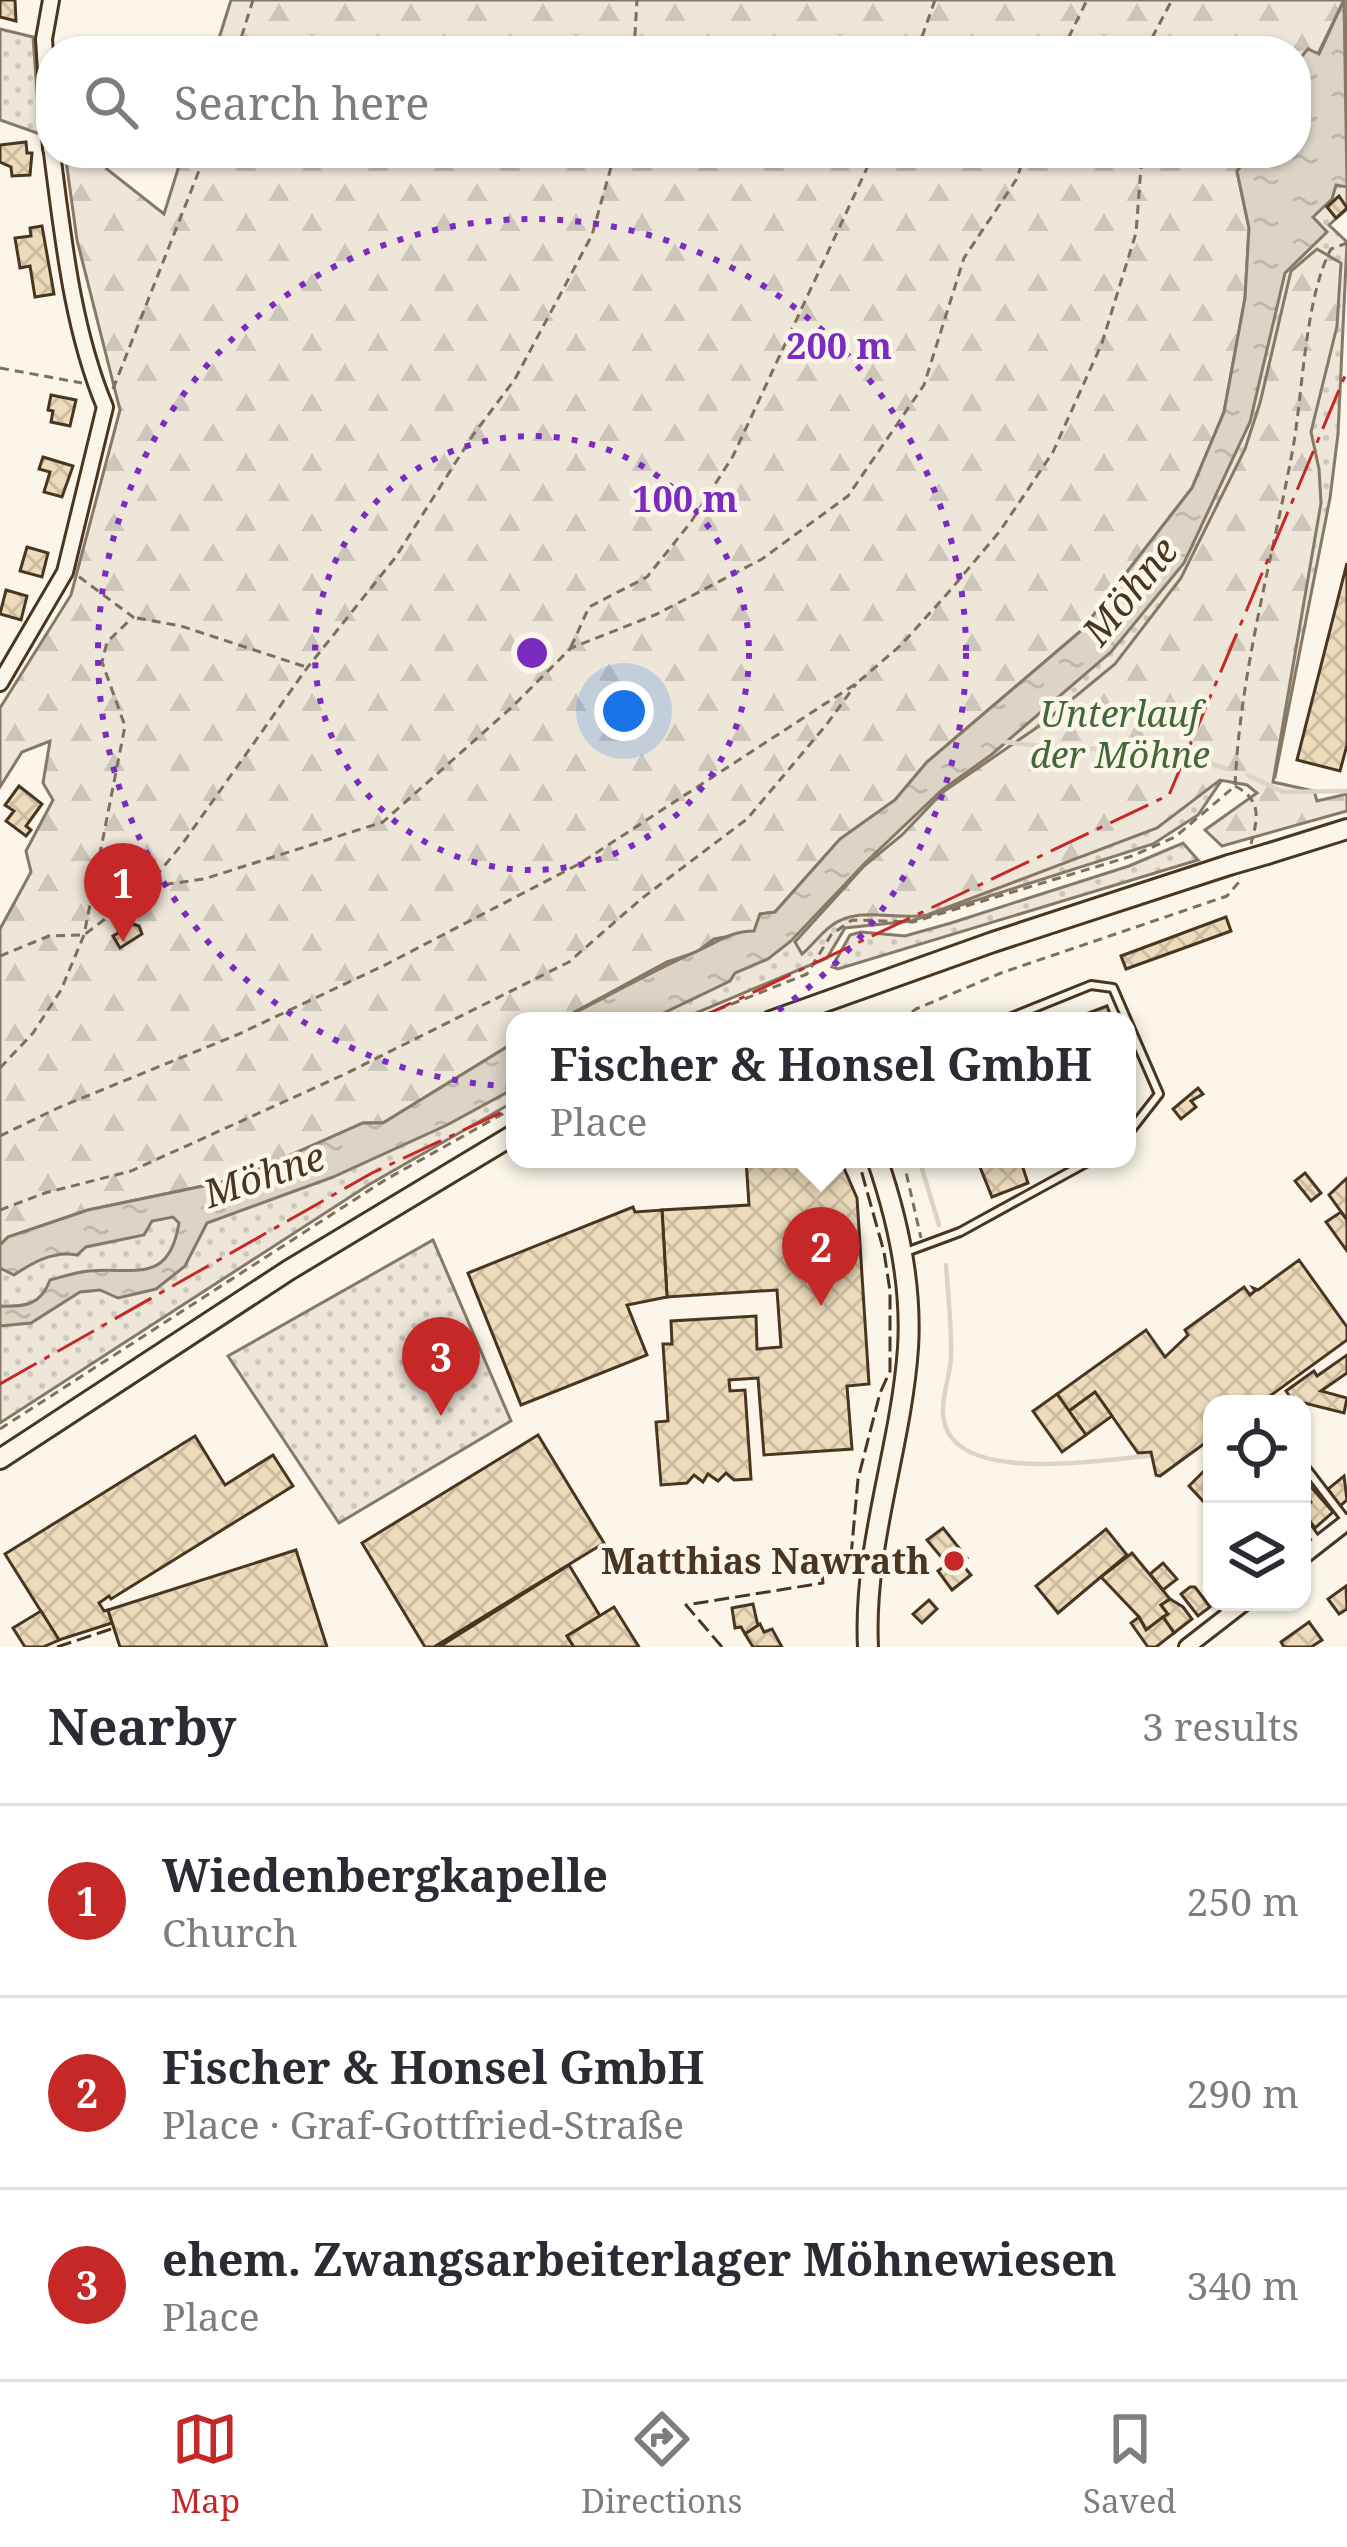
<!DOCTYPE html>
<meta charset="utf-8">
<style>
body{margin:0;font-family:"Noto Serif",serif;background:#f7f7f7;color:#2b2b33}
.controls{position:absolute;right:36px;bottom:36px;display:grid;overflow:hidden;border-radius:24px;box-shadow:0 3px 9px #0004}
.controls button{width:108px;height:108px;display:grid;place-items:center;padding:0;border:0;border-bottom:3px solid #e1e1e2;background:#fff;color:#2b2b33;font:60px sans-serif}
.you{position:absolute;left:624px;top:711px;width:42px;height:42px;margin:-30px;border:9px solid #fff;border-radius:50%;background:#1a73e8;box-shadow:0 0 0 18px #1a73e833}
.badge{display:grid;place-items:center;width:78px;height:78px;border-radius:50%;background:#c62828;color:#fff;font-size:39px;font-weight:700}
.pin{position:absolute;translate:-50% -99px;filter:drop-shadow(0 3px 6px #0008)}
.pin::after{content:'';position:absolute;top:63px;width:42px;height:36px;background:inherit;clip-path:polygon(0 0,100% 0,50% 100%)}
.popup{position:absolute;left:506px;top:1012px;width:630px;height:156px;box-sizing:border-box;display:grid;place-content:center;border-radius:24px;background:#fff;filter:drop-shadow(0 3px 9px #0005);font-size:39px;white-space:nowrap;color:#7c7c81}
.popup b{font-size:45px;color:#2b2b33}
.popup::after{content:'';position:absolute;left:50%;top:100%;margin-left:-24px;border:24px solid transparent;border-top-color:#fff}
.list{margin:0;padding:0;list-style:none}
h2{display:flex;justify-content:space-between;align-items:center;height:156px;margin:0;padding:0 48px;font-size:51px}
h2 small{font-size:39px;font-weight:400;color:#7c7c81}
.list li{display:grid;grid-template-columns:78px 1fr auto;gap:36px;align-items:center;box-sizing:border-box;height:192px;padding:0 48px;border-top:3px solid #e1e1e2}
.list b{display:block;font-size:45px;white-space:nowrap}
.list p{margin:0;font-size:39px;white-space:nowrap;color:#7c7c81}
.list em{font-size:39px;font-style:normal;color:#7c7c81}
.icon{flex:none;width:66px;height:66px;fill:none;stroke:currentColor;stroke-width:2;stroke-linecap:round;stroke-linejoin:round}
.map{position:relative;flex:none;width:1347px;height:1647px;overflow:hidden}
.search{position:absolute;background:#fff;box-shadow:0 3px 9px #0004;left:36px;right:36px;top:36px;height:132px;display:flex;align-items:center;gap:30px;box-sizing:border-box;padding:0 42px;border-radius:48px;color:#7c7c81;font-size:45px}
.sheet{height:732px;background:#fff}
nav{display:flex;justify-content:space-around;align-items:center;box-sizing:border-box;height:168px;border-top:3px solid #e1e1e2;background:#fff;font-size:33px;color:#7c7c81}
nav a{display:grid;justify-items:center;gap:6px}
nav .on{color:#c62828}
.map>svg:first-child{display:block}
.grass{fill:url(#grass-dots);stroke:#887966;stroke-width:3}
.forest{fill:url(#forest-firs);stroke:#887966;stroke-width:3}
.water{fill:url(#water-ripples);stroke:#887966;stroke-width:3}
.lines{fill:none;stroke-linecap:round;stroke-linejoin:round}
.stream{stroke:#dcd4c6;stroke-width:4.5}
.building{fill:url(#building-cross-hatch);stroke:#4a3520;stroke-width:3}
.lane-casing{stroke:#4a3520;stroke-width:12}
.street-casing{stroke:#4a3520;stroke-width:20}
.secondary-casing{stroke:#4a3520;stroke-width:24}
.path{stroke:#7f6f5c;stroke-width:3;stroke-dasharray:9 6;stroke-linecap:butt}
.lane{stroke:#fbf6e9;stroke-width:6}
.street{stroke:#fbf6e9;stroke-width:14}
.secondary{stroke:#fbf6e9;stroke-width:18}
.secondary-bridge-casing{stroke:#4a3520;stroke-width:24;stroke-linecap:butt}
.secondary-bridge{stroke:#fbf6e9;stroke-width:18}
.fence{stroke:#4a3520;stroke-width:3;stroke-dasharray:15 6;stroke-linecap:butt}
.power{stroke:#c62828;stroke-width:3;stroke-dasharray:42 9 6 9;stroke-linecap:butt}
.ring{fill:none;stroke:#7b2cbf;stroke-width:6;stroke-dasharray:6 12}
.poi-dot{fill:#c62828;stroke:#fbf6e9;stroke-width:4.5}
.labels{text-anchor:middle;stroke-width:9;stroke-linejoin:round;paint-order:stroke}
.park-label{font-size:36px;font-style:italic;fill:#436837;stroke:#fbf6e9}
.poi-label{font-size:36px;font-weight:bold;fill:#4a3520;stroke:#fbf6e9;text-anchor:end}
.water-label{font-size:39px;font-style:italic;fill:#4a3520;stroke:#fbf6e9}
.centre{fill:#7b2cbf;stroke:#fbf6e9;stroke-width:6}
.ring-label{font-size:36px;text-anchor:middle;font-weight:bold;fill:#7b2cbf;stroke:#fbf6e9;stroke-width:9;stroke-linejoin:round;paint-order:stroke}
</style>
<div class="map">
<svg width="1347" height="1647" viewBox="0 0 1347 1647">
<defs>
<pattern id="grass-dots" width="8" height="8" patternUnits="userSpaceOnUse" patternTransform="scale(3)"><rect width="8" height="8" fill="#ede6d9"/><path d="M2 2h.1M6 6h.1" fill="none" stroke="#cdc6ba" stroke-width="1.8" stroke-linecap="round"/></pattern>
<pattern id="forest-firs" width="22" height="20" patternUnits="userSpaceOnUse" patternTransform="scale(3)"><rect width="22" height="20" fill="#ede6d9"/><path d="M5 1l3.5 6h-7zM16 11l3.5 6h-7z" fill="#cdc6ba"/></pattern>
<pattern id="water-ripples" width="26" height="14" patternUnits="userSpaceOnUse" patternTransform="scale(3)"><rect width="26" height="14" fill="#dcd4c6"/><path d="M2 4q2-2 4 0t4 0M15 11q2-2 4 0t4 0" fill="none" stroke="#beb7aa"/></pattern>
<pattern id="building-cross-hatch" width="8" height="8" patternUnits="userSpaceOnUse" patternTransform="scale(3)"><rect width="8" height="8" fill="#ecdcbc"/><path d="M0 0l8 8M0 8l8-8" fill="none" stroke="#ccbda1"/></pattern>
</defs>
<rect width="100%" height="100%" fill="#fbf6e9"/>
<!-- grass -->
<g class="grass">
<polygon points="1283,0 1347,0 1347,209 1329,225 1347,242 1338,434 1330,498 1275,777 1249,771 1226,774 1198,815 1153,844 911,921 845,928 827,958 677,1021 515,1021 515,1101 370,1184 0,1423 0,1213 1223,153 1296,153 1296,51"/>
<polygon points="0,29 33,37 40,134 0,120"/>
<polygon points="1183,843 1198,860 838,969 832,967 850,935 861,932 905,936 951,923 1129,866"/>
<polygon points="433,1240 511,1421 339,1523 228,1356"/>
</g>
<!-- forest -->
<g class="forest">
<polygon points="231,0 1344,0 1318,54 1308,49 1296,63 1296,51 215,51"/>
<polygon points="65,153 95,153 108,170 164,214 183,153 1252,153 1237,172 1249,228 1245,298 1224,412 1192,488 1082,630 927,762 895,800 840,839 775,912 760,914 754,932 714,939 697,952 667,962 558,1021 515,1021 515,1042 383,1123 363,1123 237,1179 88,1210 8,1237 0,1245 0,929 31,872 26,851 53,800 43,783 50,741 22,752 0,787 0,708 71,595 120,410 77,240"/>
<path d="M1317,249L1341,263L1337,326L1311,432L1319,469L1321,503L1273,782L1314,791L1317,801L1347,794V811L1222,846L1205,830L1257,793L1247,785L1220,780L1157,828L927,915C895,921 858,905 831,926C820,934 812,946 802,954L795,942L864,866L902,835L943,792L1042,724L1115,664L1181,578L1245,449L1260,403L1291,271Z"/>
</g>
<!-- water -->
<g class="water">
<path d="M1344,0L1347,187L1336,185L1332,199L1313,217L1327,232L1285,273L1250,422L1184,563L1111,652L991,755L942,790L865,863L791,941L768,959L735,973L730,981L647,1021H558C604,999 647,973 693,953C715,944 729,931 754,931L760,914L775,912L840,839L895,800L927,762L1082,630L1192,488L1224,412L1245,298L1249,228L1237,171L1252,153H1296V63L1308,49L1319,54Z"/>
<path d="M515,1042V1088L447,1125L333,1177L207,1223L185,1266L156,1289L118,1298L100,1290L80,1292L31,1323L0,1326V1306C25,1307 41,1305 50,1280C62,1277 76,1272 89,1271C134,1267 169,1285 179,1223L173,1217L152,1221L144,1235L86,1247L77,1255C54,1250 32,1263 14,1275L0,1268V1245L8,1237L88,1210L237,1179L363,1123H383Z"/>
</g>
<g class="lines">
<!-- stream -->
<g class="stream">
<path d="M1002,741C1077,755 1154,741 1227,769"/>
<polyline points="1248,775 1283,792 1347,791"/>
<polyline points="919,1159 939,1225"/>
<path d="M946,1265C948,1295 952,1327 951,1358C950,1376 942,1395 943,1413C946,1488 1101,1459 1149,1456"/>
</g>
</g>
<!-- building -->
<g class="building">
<polygon points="0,0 15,0 16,21 0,17"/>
<polygon points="26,142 27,153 32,153 30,175 12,176 11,167 0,162 0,145"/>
<polygon points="1339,196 1347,208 1336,218 1327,207"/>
<polygon points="42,226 54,294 35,297 30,266 20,268 15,238 31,236 30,228"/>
<polygon points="51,395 76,400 70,426 51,422 53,411 48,410"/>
<polygon points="43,457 73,466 62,497 44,492 50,472 39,469"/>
<polygon points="27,547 48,553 42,577 20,571"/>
<polygon points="1347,563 1347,745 1340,771 1297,760"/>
<polygon points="6,590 27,596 21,620 0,614"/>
<polygon points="19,786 42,804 26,826 31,830 26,836 6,821 14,811 5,805"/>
<polygon points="1226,917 1231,931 1126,969 1121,956"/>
<polygon points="133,924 139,926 142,934 120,948 113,936"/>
<polygon points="1107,1006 1113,1021 1079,1021 1078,1017"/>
<polygon points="1198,1088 1203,1094 1191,1101 1196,1107 1181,1119 1173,1109"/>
<polygon points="746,1159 840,1159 857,1198 869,1384 847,1386 852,1449 764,1455 758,1378 729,1380 730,1391 745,1390 751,1479 734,1480 726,1473 718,1481 708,1474 703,1482 694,1475 687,1483 661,1485 656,1422 668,1421 663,1344 672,1344 671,1321 756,1316 757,1349 781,1347 777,1290 667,1297 662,1210 749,1205"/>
<polygon points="989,1159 1020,1159 1028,1183 992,1197 980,1167 981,1162"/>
<polygon points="1305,1173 1321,1193 1311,1201 1295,1181"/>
<polygon points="1347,1178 1347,1220 1329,1195"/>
<polygon points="633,1207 635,1212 662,1210 667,1297 627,1305 647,1355 521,1405 468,1273"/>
<polygon points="1341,1212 1347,1220 1347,1251 1326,1222"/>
<polygon points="1299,1260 1347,1327 1347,1340 1259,1404 1212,1404 1212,1438 1160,1476 1156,1475 1151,1452 1138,1453 1095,1392 1069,1411 1057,1394 1146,1330 1165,1357 1188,1335 1185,1330 1244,1287 1250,1295 1255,1291 1253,1288 1258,1290"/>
<polygon points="1347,1355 1347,1373 1321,1391 1347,1398 1344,1413 1292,1400 1286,1391 1314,1371 1317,1376"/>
<polygon points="1095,1392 1112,1416 1086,1435 1069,1411"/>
<polygon points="1057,1394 1086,1435 1062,1452 1033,1411"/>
<polygon points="538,1435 604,1543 434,1647 425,1647 362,1543"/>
<polygon points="195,1436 225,1485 273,1455 293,1486 111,1599 109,1596 99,1603 104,1611 108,1610 112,1623 59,1640 5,1554"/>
<polygon points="1212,1463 1212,1492 1203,1501 1189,1486"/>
<polygon points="1344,1476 1347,1500 1340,1506 1328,1489"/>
<polygon points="1311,1487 1333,1512 1315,1528 1303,1512 1311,1502 1304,1493"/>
<polygon points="943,1528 967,1558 961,1563 971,1575 952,1590 938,1571 947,1564 927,1540"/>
<polygon points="1106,1529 1127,1555 1058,1613 1036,1586"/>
<polygon points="296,1550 327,1647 120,1647 108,1610"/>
<polygon points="1132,1553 1170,1599 1161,1605 1168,1614 1146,1630 1139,1617 1101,1577"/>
<polygon points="1163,1563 1177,1579 1163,1590 1150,1574"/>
<polygon points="569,1565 600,1616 567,1636 574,1647 439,1647"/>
<polygon points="1346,1586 1347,1609 1339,1614 1328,1599"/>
<polygon points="1190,1587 1195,1587 1210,1607 1198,1616 1181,1594"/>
<polygon points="1170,1599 1183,1607 1192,1619 1174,1633 1163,1617 1168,1614 1161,1605"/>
<polygon points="929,1600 937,1609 922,1623 913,1614"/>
<polygon points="753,1604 758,1626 745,1634 741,1627 735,1628 732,1608"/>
<polygon points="614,1607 639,1647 574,1647 567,1636"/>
<polygon points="41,1611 59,1640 43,1647 25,1647 13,1628"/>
<polygon points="1139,1617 1146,1630 1163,1617 1174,1633 1156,1647 1148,1647 1131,1623"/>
<polygon points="1309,1622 1322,1640 1311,1647 1284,1647 1281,1642"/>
<polygon points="760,1624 764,1632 772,1629 782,1647 753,1647 745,1634"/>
</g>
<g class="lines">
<!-- lane casing -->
<g class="lane-casing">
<g id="lane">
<polyline points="1002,1021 1091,985 1113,988 1159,1094 1127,1135"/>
<polyline points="906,1252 960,1232 1093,1159"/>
<polyline points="1302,1463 1345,1519"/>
<polyline points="1302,1520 1317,1541"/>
</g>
</g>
<!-- street casing -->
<g class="street-casing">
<g id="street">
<polyline points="51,0 44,39 51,149"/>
<path d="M0,683L65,572L105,407C72,328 63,237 52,153"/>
<polyline points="1302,1557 1347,1522"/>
<polyline points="1187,1647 1245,1602"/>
</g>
</g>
<!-- secondary casing -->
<g class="secondary-casing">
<g id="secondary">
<polyline points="1267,854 1347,829"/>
<polyline points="771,1021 993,942 1229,865"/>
<polyline points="0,1459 289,1270 515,1134"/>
<path d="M868,1647C863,1545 901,1449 908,1348C912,1284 898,1220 877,1159"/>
</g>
</g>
<!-- path -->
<g class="path">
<polyline points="237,51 253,0"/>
<polyline points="634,51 637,0"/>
<polyline points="917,51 935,0"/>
<polyline points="1062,51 1087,0"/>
<polyline points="1145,51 1172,0"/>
<polyline points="0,368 82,383"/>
<polyline points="113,389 206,153"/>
<polyline points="137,618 181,626 306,667"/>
<polyline points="571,647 589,607 647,577 691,522 733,456 874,153"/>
<path d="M1235,786C1262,800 1258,818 1251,844"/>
<polyline points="100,858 117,877 147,887 204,879 383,822 512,707 571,648 657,614 762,559 848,496 924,385 964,258 1016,180 1026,153"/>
<polyline points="0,956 49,936 84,935 147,887 183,843 307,668 395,558 473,435 515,379 592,235 615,153"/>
<path d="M689,1021L807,974L831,935L852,920L913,922L1132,856L1175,837L1235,786C1240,672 1272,561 1293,448C1303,391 1305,298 1331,249L1347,243"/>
<polyline points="900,1021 916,1009 1001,973 1227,896 1239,882"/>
<polyline points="0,1068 33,1033 61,990 84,935 125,726 102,662 107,642 133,617 78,576"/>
<polyline points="0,1136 60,1107 239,1034 387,964 579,864 857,683 901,645 947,594 1000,531 1053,452 1102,343 1136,233 1142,153"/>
<polyline points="903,1159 921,1238"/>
<polyline points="0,1210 45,1193 131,1171 343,1075 569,962 641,899 747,819 827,724 856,684"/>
<polyline points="0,1429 385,1180 515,1107"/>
</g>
<!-- lane -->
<use href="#lane" class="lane"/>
<!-- street -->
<use href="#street" class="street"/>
<!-- secondary -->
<use href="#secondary" class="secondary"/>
<!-- secondary-bridge casing -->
<g class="secondary-bridge-casing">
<polyline id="secondary-bridge" points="1229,865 1267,854"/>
</g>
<!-- secondary-bridge -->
<use href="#secondary-bridge" class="secondary-bridge"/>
<!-- fence -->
<g class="fence">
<polyline points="57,1647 114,1628"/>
<polyline points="722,1647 686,1605 823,1583 821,1565 850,1567 858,1479 880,1393 890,1371 890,1291 884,1252 858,1159"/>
</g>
<!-- power -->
<g class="power">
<polyline points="693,1021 1169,795 1347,371"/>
<polyline points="0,1384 372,1173 515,1106"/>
</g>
</g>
<!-- distance rings -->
<g class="ring">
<circle cx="532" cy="653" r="217"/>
<circle cx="532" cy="653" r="434"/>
</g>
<!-- markers -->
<circle class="poi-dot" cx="954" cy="1561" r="12"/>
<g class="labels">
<!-- park labels -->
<g class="park-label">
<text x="1120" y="727">Unterlauf<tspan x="1120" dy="41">der Möhne</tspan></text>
</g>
<!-- poi labels -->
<g class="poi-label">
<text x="930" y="1574">Matthias Nawrath</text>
</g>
<!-- water labels -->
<g class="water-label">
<text transform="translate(1130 591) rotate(-51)" y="14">Möhne</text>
<text transform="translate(264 1175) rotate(-19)" y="14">Möhne</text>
</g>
</g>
<circle cx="532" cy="653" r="18" class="centre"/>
<g class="ring-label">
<text x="839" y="359">200 m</text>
<text x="685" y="512">100 m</text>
</g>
</svg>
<div class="controls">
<button><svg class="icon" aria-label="locate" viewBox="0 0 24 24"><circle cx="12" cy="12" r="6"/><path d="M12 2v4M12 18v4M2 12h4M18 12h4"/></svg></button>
<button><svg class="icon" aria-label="layers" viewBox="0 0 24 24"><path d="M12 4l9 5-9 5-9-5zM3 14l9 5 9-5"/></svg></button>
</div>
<div class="you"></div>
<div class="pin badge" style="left:123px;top:942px">1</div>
<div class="pin badge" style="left:821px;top:1306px">2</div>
<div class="popup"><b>Fischer &amp; Honsel GmbH</b>Place</div>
<div class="pin badge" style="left:441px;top:1416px">3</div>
<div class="search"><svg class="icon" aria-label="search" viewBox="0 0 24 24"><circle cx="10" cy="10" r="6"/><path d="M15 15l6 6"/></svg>Search here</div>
</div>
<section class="sheet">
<h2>Nearby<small>3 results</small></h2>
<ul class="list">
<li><span class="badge">1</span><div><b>Wiedenbergkapelle</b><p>Church</p></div><em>250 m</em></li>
<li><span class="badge">2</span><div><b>Fischer &amp; Honsel GmbH</b><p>Place · Graf-Gottfried-Straße</p></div><em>290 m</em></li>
<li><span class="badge">3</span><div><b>ehem. Zwangsarbeiterlager Möhnewiesen</b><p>Place</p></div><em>340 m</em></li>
</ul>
</section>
<nav>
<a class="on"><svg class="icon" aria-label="map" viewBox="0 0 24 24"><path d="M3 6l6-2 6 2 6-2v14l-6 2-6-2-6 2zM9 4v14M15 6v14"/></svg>Map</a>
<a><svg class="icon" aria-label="directions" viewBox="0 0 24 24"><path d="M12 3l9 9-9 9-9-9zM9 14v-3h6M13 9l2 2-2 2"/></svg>Directions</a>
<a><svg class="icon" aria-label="saved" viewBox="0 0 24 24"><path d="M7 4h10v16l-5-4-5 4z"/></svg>Saved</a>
</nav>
